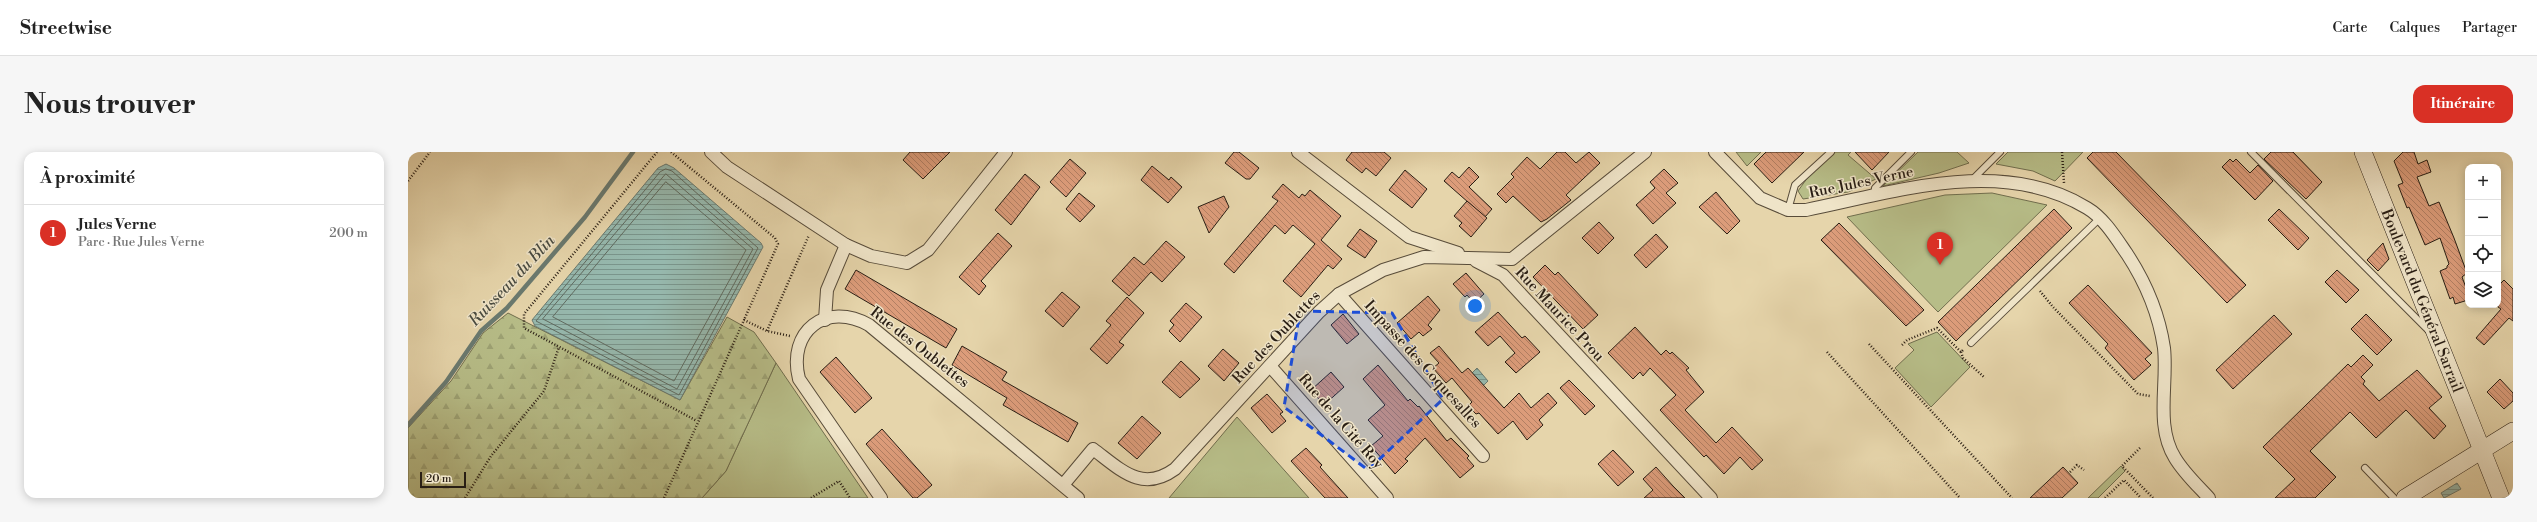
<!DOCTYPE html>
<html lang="fr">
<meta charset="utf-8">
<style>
body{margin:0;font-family:"Libre Bodoni",serif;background:#f6f6f6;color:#222}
.controls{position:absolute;right:12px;top:12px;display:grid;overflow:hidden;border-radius:8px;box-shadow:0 2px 10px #0003}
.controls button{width:36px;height:36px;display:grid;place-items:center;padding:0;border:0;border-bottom:1px solid #e0e0e0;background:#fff;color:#222;font:20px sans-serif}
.scale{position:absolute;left:12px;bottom:10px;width:46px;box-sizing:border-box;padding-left:4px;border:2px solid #291e14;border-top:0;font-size:11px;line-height:14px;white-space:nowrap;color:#291e14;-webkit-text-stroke:3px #efe4c8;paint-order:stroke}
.you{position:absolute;left:1067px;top:154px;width:14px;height:14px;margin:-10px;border:3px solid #fff;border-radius:50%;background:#1a73e8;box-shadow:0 0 0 6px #1a73e833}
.badge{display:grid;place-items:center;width:26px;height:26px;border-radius:50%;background:#d93025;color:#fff;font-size:13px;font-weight:700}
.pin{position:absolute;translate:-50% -33px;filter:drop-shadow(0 1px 2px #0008)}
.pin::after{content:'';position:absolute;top:21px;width:14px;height:12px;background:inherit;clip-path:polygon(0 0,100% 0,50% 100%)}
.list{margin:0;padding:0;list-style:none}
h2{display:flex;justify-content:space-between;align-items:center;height:52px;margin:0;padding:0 16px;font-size:17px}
h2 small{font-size:13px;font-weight:400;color:#767676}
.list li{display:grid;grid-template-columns:26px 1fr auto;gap:12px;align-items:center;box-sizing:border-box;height:56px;padding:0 16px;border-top:1px solid #e0e0e0}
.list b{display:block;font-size:15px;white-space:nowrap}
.list p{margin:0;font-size:13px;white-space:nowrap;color:#767676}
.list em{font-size:13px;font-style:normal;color:#767676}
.icon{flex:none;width:22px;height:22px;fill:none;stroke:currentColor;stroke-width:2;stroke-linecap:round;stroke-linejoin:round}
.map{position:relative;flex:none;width:2105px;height:346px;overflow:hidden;border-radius:12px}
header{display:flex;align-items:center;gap:24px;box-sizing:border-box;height:56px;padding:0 20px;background:#fff;border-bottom:1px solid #e0e0e0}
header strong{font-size:19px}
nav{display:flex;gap:22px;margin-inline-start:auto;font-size:14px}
.intro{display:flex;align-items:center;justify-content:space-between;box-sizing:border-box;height:96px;padding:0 24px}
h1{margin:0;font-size:28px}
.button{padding:10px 18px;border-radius:12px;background:#d93025;color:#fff;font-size:14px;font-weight:700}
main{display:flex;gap:24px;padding:0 24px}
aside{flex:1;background:#fff;border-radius:12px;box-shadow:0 2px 10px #0003}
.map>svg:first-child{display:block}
.green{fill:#b7bd88;stroke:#706e4e}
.forest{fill:url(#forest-firs);stroke:#706e4e}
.water{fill:url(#water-rules);stroke:#6a7a70}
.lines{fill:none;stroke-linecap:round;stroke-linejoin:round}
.shore{stroke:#606b60;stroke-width:1}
.stream{stroke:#6a7a70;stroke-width:4.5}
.building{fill:url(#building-back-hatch);stroke:#291e14}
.lane-casing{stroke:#584c3a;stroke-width:8}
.street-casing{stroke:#584c3a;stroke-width:14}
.secondary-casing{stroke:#291e14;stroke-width:18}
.path{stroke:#291e14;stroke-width:2.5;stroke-dasharray:1 2;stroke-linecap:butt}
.lane{stroke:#efe4c8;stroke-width:6}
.street{stroke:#efe4c8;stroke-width:12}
.secondary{stroke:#efe4c8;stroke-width:17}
.marked{fill:#1d4ed8;fill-opacity:0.2;stroke:#1d4ed8;stroke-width:3;stroke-dasharray:8 5;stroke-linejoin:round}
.labels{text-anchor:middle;stroke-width:3;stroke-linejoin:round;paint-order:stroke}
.street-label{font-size:15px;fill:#291e14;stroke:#efe4c8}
.water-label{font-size:16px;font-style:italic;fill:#4a4c42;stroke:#efe4c8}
</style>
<header>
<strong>Streetwise</strong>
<nav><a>Carte</a><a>Calques</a><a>Partager</a></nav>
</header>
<div class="intro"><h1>Nous trouver</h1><a class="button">Itinéraire</a></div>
<main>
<aside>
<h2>À proximité<small></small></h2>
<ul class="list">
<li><span class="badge">1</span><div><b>Jules Verne</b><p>Parc · Rue Jules Verne</p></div><em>200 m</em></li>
</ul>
</aside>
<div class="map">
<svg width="2105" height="346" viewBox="0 0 2105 346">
<defs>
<pattern id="forest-firs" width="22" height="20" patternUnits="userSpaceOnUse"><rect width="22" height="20" fill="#b7bd88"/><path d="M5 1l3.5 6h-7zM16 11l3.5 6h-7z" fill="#9da274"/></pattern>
<pattern id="water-rules" width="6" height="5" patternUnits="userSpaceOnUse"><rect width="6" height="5" fill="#96b8ad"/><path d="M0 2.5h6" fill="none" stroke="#7a958c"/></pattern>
<pattern id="building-back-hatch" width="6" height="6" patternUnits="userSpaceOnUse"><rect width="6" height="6" fill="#dc9c7a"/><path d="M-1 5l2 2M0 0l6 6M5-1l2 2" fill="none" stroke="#b27f63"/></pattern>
</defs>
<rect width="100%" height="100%" fill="#e6d5ab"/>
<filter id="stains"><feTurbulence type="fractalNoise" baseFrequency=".005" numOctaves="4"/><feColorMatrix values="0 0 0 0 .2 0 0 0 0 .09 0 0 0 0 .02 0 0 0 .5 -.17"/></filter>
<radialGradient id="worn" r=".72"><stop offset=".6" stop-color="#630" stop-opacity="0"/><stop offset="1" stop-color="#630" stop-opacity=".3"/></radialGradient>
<!-- green -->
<g class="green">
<polygon points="1328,0 1353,0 1339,14"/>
<polygon points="1425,0 1443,0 1440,3 1468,27 1440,40 1395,47 1390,39 1400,25"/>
<polygon points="1510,0 1549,0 1561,11 1531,21 1475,34"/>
<polygon points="1600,0 1675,0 1647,29 1625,19 1588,12"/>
<polygon points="1584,41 1639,53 1530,160 1439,65 1537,43"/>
<polygon points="1529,180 1562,215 1523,255 1487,216 1506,198 1500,192"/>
<polygon points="368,211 460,346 294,346 318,319"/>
<polygon points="829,265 901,346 761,346"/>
<polygon points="1713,314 1717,319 1690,346 1680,346"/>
</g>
<!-- forest -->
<polygon class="forest" points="100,161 272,248 319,165 346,180 368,211 318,319 294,346 0,346 0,276 43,229 75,181"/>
<!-- water -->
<g class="water">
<polygon points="258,12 266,16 353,91 355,95 272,248 127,174 124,168 250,16"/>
<polygon points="1069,216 1080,229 1074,235 1063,222"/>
<polygon points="2049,331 2053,337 2036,346 2033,341"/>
</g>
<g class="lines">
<!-- shore -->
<g class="shore">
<polygon points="258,17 264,19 350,96 271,243 128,169 252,20"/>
<polygon points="258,22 345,97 269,237 135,167"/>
<polygon points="258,30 338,98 266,229 145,165"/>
</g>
<!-- stream -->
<polyline class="stream" points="0,273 38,230 73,179 99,156 177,65 225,0"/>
</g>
<!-- building -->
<g class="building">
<polygon points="502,0 542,0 515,27 495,8"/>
<polygon points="826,0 831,0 851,16 842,27 838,27 817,11"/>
<polygon points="944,0 976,0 983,6 968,24 958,16 954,21 938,8"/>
<polygon points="1149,0 1157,0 1168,11 1181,0 1192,11 1158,43 1163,48 1139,67 1133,70 1105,44 1098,51 1089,42 1106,25 1103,22 1119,5 1132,17"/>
<polygon points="1358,0 1396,0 1364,31 1346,12"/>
<polygon points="1447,0 1481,0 1464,18"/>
<polygon points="1685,0 1708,0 1838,133 1819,151 1679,6"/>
<polygon points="1863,0 1885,0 1914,30 1898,47 1856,7"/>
<polygon points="1995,0 2006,0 2010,12 2019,8 2023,20 2009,25 2021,54 2031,50 2046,86 2059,121 2054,125 2060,141 2060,148 2047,152 2045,145 2042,147 2032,119 2039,116 2039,114 2041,112 2032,86 2017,93 2001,55 1999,56 1990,33 1995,31 1986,9"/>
<polygon points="662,7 678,21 658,45 642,30"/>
<polygon points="1822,7 1825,10 1828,7 1842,21 1850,13 1865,29 1847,48 1814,15"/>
<polygon points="744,14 761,28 763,25 774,35 760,51 733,28"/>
<polygon points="1061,15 1071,25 1061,35 1084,57 1077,65 1036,29 1044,20 1051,26"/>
<polygon points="1256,17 1270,31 1258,41 1268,51 1245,72 1228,53 1247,36 1242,30"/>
<polygon points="997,18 1019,37 1004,56 981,38"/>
<polygon points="617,22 632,35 603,73 587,58"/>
<polygon points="875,32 891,46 894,42 897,44 902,38 933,64 913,88 934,107 925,117 920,113 893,145 875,129 907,92 885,73 877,82 867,73 826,121 816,112 870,49 864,45"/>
<polygon points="1308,40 1332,69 1319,82 1291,55"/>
<polygon points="671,41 687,54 672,70 658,57"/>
<polygon points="816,44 821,55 801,81 790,55"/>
<polygon points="1059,49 1079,66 1063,85 1051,74 1054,71 1046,64"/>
<polygon points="1646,57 1664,76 1548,189 1530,170"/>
<polygon points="1871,57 1901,86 1890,98 1860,68"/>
<polygon points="1191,70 1206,86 1190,102 1174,86"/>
<polygon points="1431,71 1516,158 1498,174 1413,88"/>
<polygon points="952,77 969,89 957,106 939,94"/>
<polygon points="590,81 604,94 573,129 578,134 571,143 551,125"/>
<polygon points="1248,82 1260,95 1238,116 1226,103"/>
<polygon points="758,89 777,105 754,130 743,120 721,144 704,129 726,105 736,113"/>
<polygon points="1975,91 1981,107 1970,119 1959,108"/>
<polygon points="1137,113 1147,123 1150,120 1190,163 1175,177 1125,125"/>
<polygon points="448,118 549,177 538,196 437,137"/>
<polygon points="1929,118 1951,138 1938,151 1917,130"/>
<polygon points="1058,121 1076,142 1066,151 1059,143 1057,145 1045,132"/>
<polygon points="2096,128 2105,137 2105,169 2101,166 2076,193 2068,186 2093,157 2090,155 2090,134"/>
<polygon points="1680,133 1744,201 1737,207 1743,213 1726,228 1697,196 1700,192 1661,151"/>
<polygon points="654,140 672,155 655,175 637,159"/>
<polygon points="1020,144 1032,158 1020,173 1024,177 1015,184 1011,180 1003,187 989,171"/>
<polygon points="719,145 736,161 711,190 716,193 699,212 682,197 703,173 698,169"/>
<polygon points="778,151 794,165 772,190 761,179 766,173 762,169"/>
<polygon points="1090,160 1114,186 1117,184 1132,200 1108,221 1097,210 1107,201 1092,184 1080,194 1067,180"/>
<polygon points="935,162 951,182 939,192 923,173"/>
<polygon points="1958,162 1984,188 1969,203 1943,177"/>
<polygon points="1866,163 1884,182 1825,237 1808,218"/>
<polygon points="1227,175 1253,203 1258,198 1262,202 1264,200 1281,216 1278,218 1296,240 1277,258 1308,291 1324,275 1355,308 1344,318 1332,305 1316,322 1298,303 1296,305 1252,258 1268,243 1242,216 1235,224 1232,220 1225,227 1200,201"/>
<polygon points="554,194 599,220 594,228 670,271 660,290 595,253 599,246 544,213"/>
<polygon points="1031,194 1054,221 1060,216 1096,256 1111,241 1123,256 1140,241 1149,251 1131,268 1135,273 1119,288 1105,269 1090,282 1071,261 1068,262 1060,254 1064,250 1044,226 1038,231 1025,216 1031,211 1022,201"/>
<polygon points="815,197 831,211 816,229 800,214"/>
<polygon points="1955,203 1965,213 1953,225 1957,229 1955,232 1971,249 2009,218 2034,245 2021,256 2038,274 2026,287 1998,258 1968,286 1942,260 1902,299 1928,325 1907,346 1867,346 1887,327 1855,295 1940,212 1943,215"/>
<polygon points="428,205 464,246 447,261 412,220"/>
<polygon points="773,209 792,227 772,246 754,230"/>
<polygon points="970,213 1000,249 1002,247 1010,255 1011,254 1039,289 1043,286 1061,304 1059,306 1066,314 1052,326 1017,286 997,307 1000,309 987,322 963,294 975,284 960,268 977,253 955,227"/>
<polygon points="923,220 936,235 916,253 903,238"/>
<polygon points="2092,227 2105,241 2105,249 2096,257 2079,240"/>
<polygon points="1161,228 1187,254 1177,263 1152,236"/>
<polygon points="859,242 875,260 872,262 878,269 864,281 843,256"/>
<polygon points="734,264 753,281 729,307 710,291"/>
<polygon points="474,277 524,333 509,346 505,346 458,292"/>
<polygon points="898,296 914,313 912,315 940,346 917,346 883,309"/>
<polygon points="1205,298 1226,320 1210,334 1190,312"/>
<polygon points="1248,315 1265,334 1277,346 1236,346 1245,338 1235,327"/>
<polygon points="1655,315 1670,331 1654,346 1622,346"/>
</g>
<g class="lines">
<!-- lane casing -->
<g class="lane-casing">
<g id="lane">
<polyline points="1843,0 2021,179"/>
<polyline points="1563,29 1592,0"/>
<polyline points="1466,44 1467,36 1503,0"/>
<polyline points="1380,58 1387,33 1423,0"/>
<polyline points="1563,191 1692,66"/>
<polyline points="1957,316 1986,346"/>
</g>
</g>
<!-- street casing -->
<g class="street-casing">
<g id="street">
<polyline points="303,0 319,15 438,93 463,104 499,111 520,98 598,0"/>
<polyline points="890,0 1001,85 1050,101"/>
<path d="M1307,0L1352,46L1380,58H1398C1487,40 1594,4 1679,56C1696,66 1708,86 1719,102C1738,131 1751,162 1756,196C1760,232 1747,274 1767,306C1776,321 1789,333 1801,346"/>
<polyline points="1068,109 1095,123 1303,346"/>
<polyline points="931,142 1075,304"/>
<polyline points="417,168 419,138 438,93"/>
<polyline points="862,214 979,346"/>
<path d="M655,333L685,297C713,318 734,341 767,317L911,160L931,142L975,118L1016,105L1104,107L1237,0"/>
<path d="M473,346L391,227C379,179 418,149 461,173L670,346"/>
</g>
</g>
<!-- secondary casing -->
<g class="secondary-casing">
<g id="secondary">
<path id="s1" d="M1955,0L2093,346"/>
<polyline points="1997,346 2105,279"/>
</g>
</g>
<!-- path -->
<g class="path">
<polyline points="249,0 116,162 116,176 289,269"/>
<polyline points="263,0 367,86 370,92 336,168"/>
<polyline points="1654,0 1656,31"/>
<polyline points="0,29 22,0"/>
<polyline points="1632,139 1645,155 1730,242 1742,244"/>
<polyline points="359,179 401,83"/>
<polyline points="1461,192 1604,346"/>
<polyline points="1494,193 1499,188 1529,176 1553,200 1555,198"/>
<polyline points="1419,200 1552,346"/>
<polyline points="1553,200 1555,206 1577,226"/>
<polyline points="1732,296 1714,314 1745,346"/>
<polyline points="1662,320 1669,313 1676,318"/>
<polyline points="57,346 83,304 136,239 151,195"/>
<polyline points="256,346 336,168 359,179 382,184"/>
<polyline points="403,346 431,329 442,346"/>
<polyline points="1697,346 1716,328 1733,346"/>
</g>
<!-- lane -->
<use href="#lane" class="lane"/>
<!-- street -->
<use href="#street" class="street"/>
<!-- secondary -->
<use href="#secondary" class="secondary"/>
</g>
<!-- marked area -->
<path class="marked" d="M892,159L984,161L1035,247L960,318L876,255Z"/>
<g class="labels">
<!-- street labels -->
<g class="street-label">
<text transform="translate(1453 30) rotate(-12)" y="5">Rue Jules Verne</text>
<text dy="5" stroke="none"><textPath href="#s1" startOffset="160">Boulevard du Général Sarrail</textPath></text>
<text transform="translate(1152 162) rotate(47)" y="5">Rue Maurice Prou</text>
<text transform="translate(868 185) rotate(-47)" y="5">Rue des Oublettes</text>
<text transform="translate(512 195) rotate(38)" y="5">Rue des Oublettes</text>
<text transform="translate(1015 212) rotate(48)" y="5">Impasse des Coquesalles</text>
<text transform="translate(933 269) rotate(49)" y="5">Rue de la Cité Roy</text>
</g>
<!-- water labels -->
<g class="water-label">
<text transform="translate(103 128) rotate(-47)" y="6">Ruisseau du Blin</text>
</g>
</g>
<rect width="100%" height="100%" filter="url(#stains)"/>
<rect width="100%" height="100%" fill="url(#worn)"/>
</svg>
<div class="controls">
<button>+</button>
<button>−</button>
<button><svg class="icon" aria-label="locate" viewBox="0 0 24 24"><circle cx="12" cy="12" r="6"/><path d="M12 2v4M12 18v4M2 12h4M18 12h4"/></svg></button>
<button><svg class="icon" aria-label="layers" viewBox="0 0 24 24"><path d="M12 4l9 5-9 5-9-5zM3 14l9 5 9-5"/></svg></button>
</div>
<div class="scale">20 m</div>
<div class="you"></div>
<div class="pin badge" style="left:1532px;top:113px">1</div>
</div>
</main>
